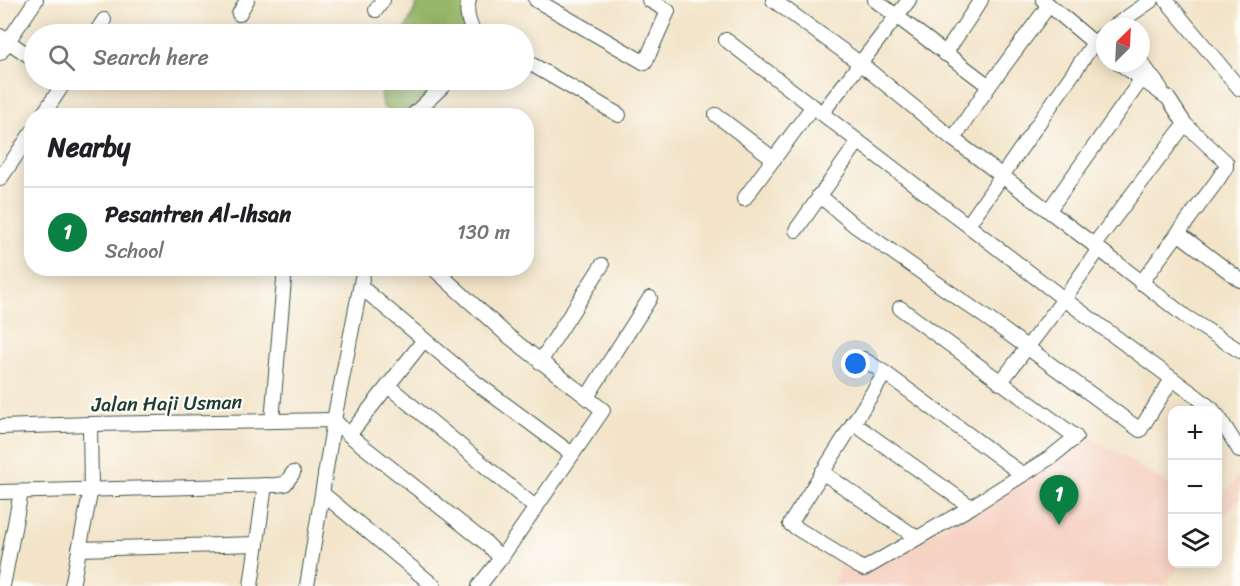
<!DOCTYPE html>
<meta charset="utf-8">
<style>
body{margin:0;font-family:Sriracha,sans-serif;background:#f2f2f2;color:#202124}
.controls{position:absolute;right:18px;bottom:18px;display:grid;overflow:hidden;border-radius:12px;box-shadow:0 3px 15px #0003}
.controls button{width:54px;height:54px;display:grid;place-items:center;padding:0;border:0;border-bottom:2px solid #e0e0e0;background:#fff;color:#202124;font:30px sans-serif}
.compass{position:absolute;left:1096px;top:18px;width:54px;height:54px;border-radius:50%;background:#fff;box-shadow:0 3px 15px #0003;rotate:24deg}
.you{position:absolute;left:856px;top:364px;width:21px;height:21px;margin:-15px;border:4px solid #fff;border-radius:50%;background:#1a73e8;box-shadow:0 0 0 9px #1a73e833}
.badge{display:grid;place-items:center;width:39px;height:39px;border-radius:50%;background:#0b8043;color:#fff;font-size:20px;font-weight:700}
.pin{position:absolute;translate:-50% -50px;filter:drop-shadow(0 2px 3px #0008)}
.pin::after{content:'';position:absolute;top:32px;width:21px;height:18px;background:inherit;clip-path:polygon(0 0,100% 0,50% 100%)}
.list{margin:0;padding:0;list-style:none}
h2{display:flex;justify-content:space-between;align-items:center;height:78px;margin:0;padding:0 24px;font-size:26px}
h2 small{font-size:20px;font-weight:400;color:#757577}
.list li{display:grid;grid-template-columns:39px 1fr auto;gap:18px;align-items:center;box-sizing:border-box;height:90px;padding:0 24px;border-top:2px solid #e0e0e0}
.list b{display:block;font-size:22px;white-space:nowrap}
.list p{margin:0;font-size:20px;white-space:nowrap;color:#757577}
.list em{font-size:20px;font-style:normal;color:#757577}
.icon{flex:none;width:33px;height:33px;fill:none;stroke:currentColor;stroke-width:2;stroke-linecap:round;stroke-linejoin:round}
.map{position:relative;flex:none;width:1240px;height:586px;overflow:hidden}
.search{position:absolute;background:#fff;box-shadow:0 3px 15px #0003;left:24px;top:24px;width:510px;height:66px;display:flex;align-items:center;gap:15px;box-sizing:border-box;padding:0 21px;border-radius:33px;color:#757577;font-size:22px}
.panel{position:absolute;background:#fff;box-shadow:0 3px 15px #0003;left:24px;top:108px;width:510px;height:168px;border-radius:24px}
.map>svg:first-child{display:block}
.built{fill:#f6d2c3}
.forest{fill:#96b668;stroke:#5a7a4e;stroke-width:1.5}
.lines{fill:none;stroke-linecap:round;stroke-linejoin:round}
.minor-casing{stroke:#3f564a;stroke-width:16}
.minor{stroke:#fff;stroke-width:14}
.labels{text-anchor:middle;stroke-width:4.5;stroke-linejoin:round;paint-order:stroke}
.street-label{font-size:20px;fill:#1f3d34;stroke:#fdfcf7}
</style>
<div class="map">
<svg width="1240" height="586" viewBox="0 0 1240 586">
<rect width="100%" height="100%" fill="#fdfcf7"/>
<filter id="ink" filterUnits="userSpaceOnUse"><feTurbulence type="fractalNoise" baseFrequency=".0167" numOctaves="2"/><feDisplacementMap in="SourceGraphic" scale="12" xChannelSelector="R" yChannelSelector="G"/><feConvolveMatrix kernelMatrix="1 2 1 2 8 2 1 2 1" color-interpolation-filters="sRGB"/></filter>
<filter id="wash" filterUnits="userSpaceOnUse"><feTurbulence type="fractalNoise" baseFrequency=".008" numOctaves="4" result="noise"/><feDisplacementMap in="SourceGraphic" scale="24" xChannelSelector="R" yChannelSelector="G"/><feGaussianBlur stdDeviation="1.35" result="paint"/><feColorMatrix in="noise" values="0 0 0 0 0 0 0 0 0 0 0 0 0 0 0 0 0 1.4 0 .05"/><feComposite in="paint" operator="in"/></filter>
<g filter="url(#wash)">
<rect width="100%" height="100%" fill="#f3e4c9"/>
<!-- built -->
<g class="built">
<polygon points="1091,437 1172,486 1172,564 1182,564 1163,586 832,586 840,566 858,576 1023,480"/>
<polygon points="1240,474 1240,497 1218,523 1218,502"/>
</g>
<!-- forest -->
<g class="forest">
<polygon points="419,0 465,0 469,34 403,34"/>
<polygon points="380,80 442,80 404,116 399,115 383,107"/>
</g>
</g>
<g filter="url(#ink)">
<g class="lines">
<!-- minor casing -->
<g class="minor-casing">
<g id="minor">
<path d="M469,0C465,13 469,22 474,34"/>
<polyline points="536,0 645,63 668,11 649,0"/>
<polyline points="773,0 861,64 953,139 1094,245 1186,317 1240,351"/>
<polyline points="875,0 989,86 953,139"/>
<polyline points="1043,0 1105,52"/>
<polyline points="1166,0 1240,89"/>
<polyline points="376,10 383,0"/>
<polyline points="239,14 247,0"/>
<polyline points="1113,27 1152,0"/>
<polyline points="95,34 104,20"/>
<polyline points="0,36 34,59"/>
<polyline points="726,40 1064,299 1197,397 1213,410"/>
<polyline points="0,53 36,0"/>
<polyline points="945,54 981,0"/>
<polyline points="524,60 619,115"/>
<polyline points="1141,62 1161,89"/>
<polyline points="1119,63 1168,98 1185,124 1226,162 1226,167 1217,181 1141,283"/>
<polyline points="989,86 1049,5"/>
<polyline points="822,113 909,0"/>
<polyline points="716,115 774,159"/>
<polyline points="42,116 66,80"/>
<polyline points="412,116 449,80"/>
<polyline points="0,179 32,132"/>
<polyline points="819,195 854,225 991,321 1140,430 1172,379"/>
<polyline points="744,199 813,106"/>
<polyline points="1049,210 1141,80"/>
<polyline points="968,225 1094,43 1105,34"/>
<polyline points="796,230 858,142"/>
<polyline points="1178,233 1240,280"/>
<polyline points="1094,245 1185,124"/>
<polyline points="361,287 475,382 572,454"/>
<polyline points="863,359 885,373 1022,474"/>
<polyline points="540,362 602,265"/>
<polyline points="885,373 790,524 856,565 864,569 971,507 1051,457 1076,437 900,308"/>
<polyline points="1000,383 1064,299 1099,249"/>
<polyline points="388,386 536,508"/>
<polyline points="587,397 650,298"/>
<polyline points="1218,416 1240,451"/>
<polyline points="334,420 349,435 486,543 501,558 603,410 507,335 433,268"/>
<polyline points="272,421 285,268"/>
<polyline points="853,423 971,507"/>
<polyline points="0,427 90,424 334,420"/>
<polyline points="349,435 424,340"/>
<polyline points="822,472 917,538"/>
<polyline points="0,492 275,485 285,484 293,473"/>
<polyline points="323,494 434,586"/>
<polyline points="79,549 257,544"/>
<polyline points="3,586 21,492"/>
<polyline points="72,586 91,489 90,424"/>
<polyline points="251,586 265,485"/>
<polyline points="307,586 334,420 364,268"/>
<polyline points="479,586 501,558"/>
</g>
</g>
<!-- minor -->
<use href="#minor" class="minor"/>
</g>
</g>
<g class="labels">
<!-- street labels -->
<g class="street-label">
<text transform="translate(167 403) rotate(-1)" y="7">Jalan Haji Usman</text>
</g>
</g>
</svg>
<div class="controls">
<button>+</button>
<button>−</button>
<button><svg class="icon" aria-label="layers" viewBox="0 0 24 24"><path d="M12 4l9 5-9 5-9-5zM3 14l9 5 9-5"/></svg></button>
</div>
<svg class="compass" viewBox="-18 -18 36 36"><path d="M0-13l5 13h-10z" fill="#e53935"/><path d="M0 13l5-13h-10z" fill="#757577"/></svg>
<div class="you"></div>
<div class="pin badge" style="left:1059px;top:525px">1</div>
<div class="search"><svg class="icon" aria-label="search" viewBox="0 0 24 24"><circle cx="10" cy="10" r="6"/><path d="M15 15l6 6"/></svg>Search here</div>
<section class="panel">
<h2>Nearby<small></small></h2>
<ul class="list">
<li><span class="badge">1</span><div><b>Pesantren Al-Ihsan</b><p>School</p></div><em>130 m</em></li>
</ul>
</section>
</div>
